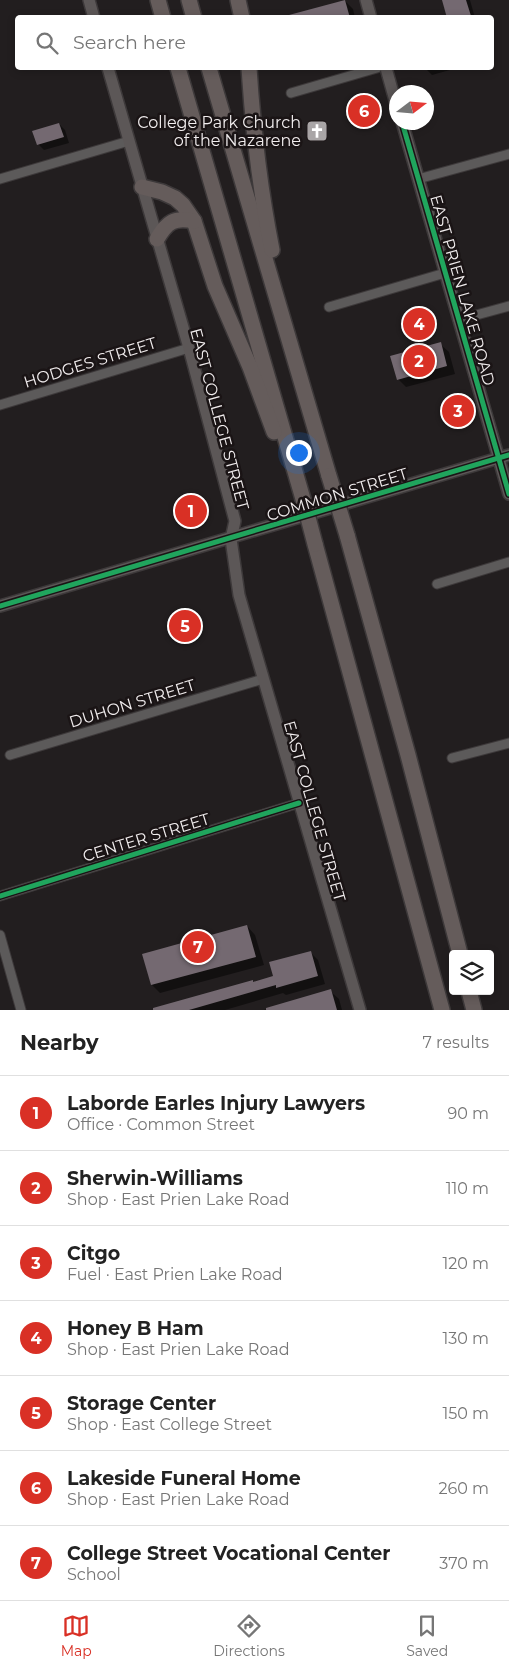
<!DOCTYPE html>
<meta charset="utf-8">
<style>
body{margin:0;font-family:Montserrat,sans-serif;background:#f6f6f6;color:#222}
.controls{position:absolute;right:15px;bottom:15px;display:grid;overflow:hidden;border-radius:5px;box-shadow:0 2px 8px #0003}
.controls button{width:45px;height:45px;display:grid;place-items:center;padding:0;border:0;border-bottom:1px solid #e0e0e0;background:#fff;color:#222;font:25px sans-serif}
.compass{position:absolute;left:389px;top:85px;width:45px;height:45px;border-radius:50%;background:#fff;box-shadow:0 2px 8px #0003;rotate:74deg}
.you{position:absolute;left:298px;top:452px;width:18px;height:18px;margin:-12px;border:4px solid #fff;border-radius:50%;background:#1a73e8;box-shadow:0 0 0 8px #1a73e833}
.badge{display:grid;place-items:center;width:32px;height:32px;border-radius:50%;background:#d93025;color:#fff;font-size:16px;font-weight:700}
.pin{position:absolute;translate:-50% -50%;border:2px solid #fff;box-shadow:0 1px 5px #0006}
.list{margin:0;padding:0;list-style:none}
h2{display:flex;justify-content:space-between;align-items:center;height:65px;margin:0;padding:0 20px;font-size:21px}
h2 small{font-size:16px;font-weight:400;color:#767676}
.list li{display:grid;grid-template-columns:32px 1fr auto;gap:15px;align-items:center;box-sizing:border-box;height:75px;padding:0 20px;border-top:1px solid #e0e0e0}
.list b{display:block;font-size:19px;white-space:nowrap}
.list p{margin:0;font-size:16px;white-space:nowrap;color:#767676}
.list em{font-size:16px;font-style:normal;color:#767676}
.icon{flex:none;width:28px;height:28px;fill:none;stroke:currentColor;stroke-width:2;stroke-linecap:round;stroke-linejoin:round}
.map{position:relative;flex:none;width:509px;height:1010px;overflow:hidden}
.search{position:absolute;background:#fff;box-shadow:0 2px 8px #0003;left:15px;right:15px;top:15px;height:55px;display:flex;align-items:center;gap:12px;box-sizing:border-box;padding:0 18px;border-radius:5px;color:#767676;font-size:19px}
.sheet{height:590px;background:#fff}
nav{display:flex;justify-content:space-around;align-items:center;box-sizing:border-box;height:70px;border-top:1px solid #e0e0e0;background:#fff;font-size:14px;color:#767676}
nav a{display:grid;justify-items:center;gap:2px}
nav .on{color:#d93025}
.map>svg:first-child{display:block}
.shadow{fill:#0007}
.building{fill:#746971}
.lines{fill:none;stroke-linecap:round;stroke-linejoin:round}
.street-casing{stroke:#3d393a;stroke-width:11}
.secondary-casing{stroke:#3d393a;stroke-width:14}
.highway-casing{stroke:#3d393a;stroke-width:18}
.street{stroke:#5c5a5a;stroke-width:9}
.secondary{stroke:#5c5757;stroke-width:11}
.highway{stroke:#655c5b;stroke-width:15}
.highway-bridge-casing{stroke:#3d393a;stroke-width:18;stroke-linecap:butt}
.highway-bridge{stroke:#655c5b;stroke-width:15}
.cycleway-casing{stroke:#1a1415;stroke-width:8}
.cycleway{stroke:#20a55d;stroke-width:5}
.labels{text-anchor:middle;stroke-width:5;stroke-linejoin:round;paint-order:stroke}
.poi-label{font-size:16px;fill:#f1edee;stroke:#1a1415;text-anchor:end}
.street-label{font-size:16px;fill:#f1edee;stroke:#1a1415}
</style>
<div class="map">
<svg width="509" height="1010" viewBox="0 0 509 1010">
<rect width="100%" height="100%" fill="#221e1f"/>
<!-- shadow -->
<g class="shadow">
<polygon points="444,0 470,0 475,18 449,18"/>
<polygon points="345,1 353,9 355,18 286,18"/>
<polygon points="426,69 426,68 457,68 432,75"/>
<polygon points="59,124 65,130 69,143 44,150 38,144"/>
<polygon points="440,344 449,352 455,374 406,387 398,379"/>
<polygon points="247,926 255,935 264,965 160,993 152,985"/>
<polygon points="310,952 318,960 325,984 286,995 283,993 225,1010 163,1010 252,981 254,983 274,977"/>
<polygon points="330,991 339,999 342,1010 264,1010"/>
</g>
<!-- building -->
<g class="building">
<polygon points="345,0 350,18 290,18 289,15"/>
<polygon points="442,0 466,0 471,16 447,18"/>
<polygon points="59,123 64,137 37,145 32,131"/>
<polygon points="441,342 447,366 397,380 390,356"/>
<polygon points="247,925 256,957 151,985 142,954"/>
<polygon points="311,951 318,976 276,988 276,985 189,1010 153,1010 153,1008 253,980 253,982 273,976 269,962"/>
<polygon points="331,989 337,1010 266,1010 266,1008"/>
</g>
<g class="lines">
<!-- street casing -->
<g class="street-casing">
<g id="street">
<polyline points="291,93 377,68"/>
<polyline points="0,179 129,141"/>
<polyline points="418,179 509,154"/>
<polyline points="329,307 445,273"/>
<polyline points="458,320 509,306"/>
<polyline points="0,405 189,348"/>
<polyline points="437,584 509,562"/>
<polyline points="10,755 263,679"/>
<polyline points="452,758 509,743"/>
<polyline points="0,896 299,803"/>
<polyline points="0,935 21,1010"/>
</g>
</g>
<!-- secondary casing -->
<g class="secondary-casing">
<g id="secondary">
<polyline points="89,0 94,18"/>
<polyline points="366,0 371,18"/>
<polyline points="108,68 189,348 235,521 231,539 239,595 360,1010"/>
<polyline points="386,68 396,104"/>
<polyline points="402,122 509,494"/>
<polyline points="0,606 509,455"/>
</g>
</g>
<!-- highway casing -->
<g class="highway-casing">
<g id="highway">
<polyline points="158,0 163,18"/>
<polyline points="189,0 194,18"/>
<polyline points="238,0 242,18"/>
<polyline points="178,68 305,506"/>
<polyline points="209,68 329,476"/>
<path d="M249,68C253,129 260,190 272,250"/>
<polyline points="142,187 162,192 175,198 183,205 194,221 215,286 250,367 274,432"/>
<path d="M157,239C167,222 174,217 194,221"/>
<polyline points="347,535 408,755 460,954"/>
<polyline points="315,544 442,1010"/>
<polyline points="469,991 474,1010"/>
</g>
</g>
<!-- street -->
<use href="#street" class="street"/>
<!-- secondary -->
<use href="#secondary" class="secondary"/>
<!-- highway -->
<use href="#highway" class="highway"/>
<!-- highway-bridge casing -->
<g class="highway-bridge-casing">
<g id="highway-bridge">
<polyline points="329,476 347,535"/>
<polyline points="305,506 315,544"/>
</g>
</g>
<!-- highway-bridge -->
<use href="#highway-bridge" class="highway-bridge"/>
<!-- cycleway casing -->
<g class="cycleway-casing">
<g id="cycleway">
<polyline points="402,122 509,494"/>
<polyline points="0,606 509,455"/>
<polyline points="0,896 299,803"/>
</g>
</g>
<!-- cycleway -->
<use href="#cycleway" class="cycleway"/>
</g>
<!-- icons -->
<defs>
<g id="church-square" transform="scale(1.125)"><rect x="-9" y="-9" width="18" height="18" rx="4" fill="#a9a5a6" stroke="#1a1415"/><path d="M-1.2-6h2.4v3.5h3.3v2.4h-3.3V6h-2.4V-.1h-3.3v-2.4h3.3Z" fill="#fff"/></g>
</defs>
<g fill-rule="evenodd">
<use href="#church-square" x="317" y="131"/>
</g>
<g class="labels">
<!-- poi labels -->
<g class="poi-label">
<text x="301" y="128">College Park Church<tspan x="301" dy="18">of the Nazarene</tspan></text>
</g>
<!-- street labels -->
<g class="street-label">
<text transform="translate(463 290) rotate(74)" y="6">EAST PRIEN LAKE ROAD</text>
<text transform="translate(90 362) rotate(-17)" y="6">HODGES STREET</text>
<text transform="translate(220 419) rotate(75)" y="6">EAST COLLEGE STREET</text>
<text transform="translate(337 494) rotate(-17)" y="6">COMMON STREET</text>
<text transform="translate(132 703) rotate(-17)" y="6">DUHON STREET</text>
<text transform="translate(315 811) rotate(74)" y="6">EAST COLLEGE STREET</text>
<text transform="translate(146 837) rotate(-17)" y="6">CENTER STREET</text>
</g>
</g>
</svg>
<div class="controls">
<button><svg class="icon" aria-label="layers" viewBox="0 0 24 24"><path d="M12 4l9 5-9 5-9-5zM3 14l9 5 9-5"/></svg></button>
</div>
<svg class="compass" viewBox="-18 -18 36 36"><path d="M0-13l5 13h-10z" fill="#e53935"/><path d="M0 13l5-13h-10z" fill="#767676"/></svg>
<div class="you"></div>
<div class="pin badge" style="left:191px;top:511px">1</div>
<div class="pin badge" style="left:419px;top:361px">2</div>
<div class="pin badge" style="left:458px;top:411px">3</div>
<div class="pin badge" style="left:419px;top:324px">4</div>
<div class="pin badge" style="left:185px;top:626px">5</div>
<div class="pin badge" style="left:364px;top:111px">6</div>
<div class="pin badge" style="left:198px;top:947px">7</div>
<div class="search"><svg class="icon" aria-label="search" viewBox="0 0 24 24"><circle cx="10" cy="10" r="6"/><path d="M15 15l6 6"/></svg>Search here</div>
</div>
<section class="sheet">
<h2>Nearby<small>7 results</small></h2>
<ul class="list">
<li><span class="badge">1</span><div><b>Laborde Earles Injury Lawyers</b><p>Office · Common Street</p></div><em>90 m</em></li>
<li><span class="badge">2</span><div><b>Sherwin-Williams</b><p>Shop · East Prien Lake Road</p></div><em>110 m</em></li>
<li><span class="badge">3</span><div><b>Citgo</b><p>Fuel · East Prien Lake Road</p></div><em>120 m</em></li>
<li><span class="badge">4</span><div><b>Honey B Ham</b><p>Shop · East Prien Lake Road</p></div><em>130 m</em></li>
<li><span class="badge">5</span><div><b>Storage Center</b><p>Shop · East College Street</p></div><em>150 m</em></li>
<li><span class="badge">6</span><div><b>Lakeside Funeral Home</b><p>Shop · East Prien Lake Road</p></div><em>260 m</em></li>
<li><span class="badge">7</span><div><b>College Street Vocational Center</b><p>School</p></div><em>370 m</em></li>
</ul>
</section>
<nav>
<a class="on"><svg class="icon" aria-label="map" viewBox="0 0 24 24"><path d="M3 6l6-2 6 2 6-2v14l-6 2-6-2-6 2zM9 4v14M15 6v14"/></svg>Map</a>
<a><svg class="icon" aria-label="directions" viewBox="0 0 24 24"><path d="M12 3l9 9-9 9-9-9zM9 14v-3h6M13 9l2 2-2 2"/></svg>Directions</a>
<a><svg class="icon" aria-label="saved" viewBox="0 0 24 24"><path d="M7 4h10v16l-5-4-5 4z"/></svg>Saved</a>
</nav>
